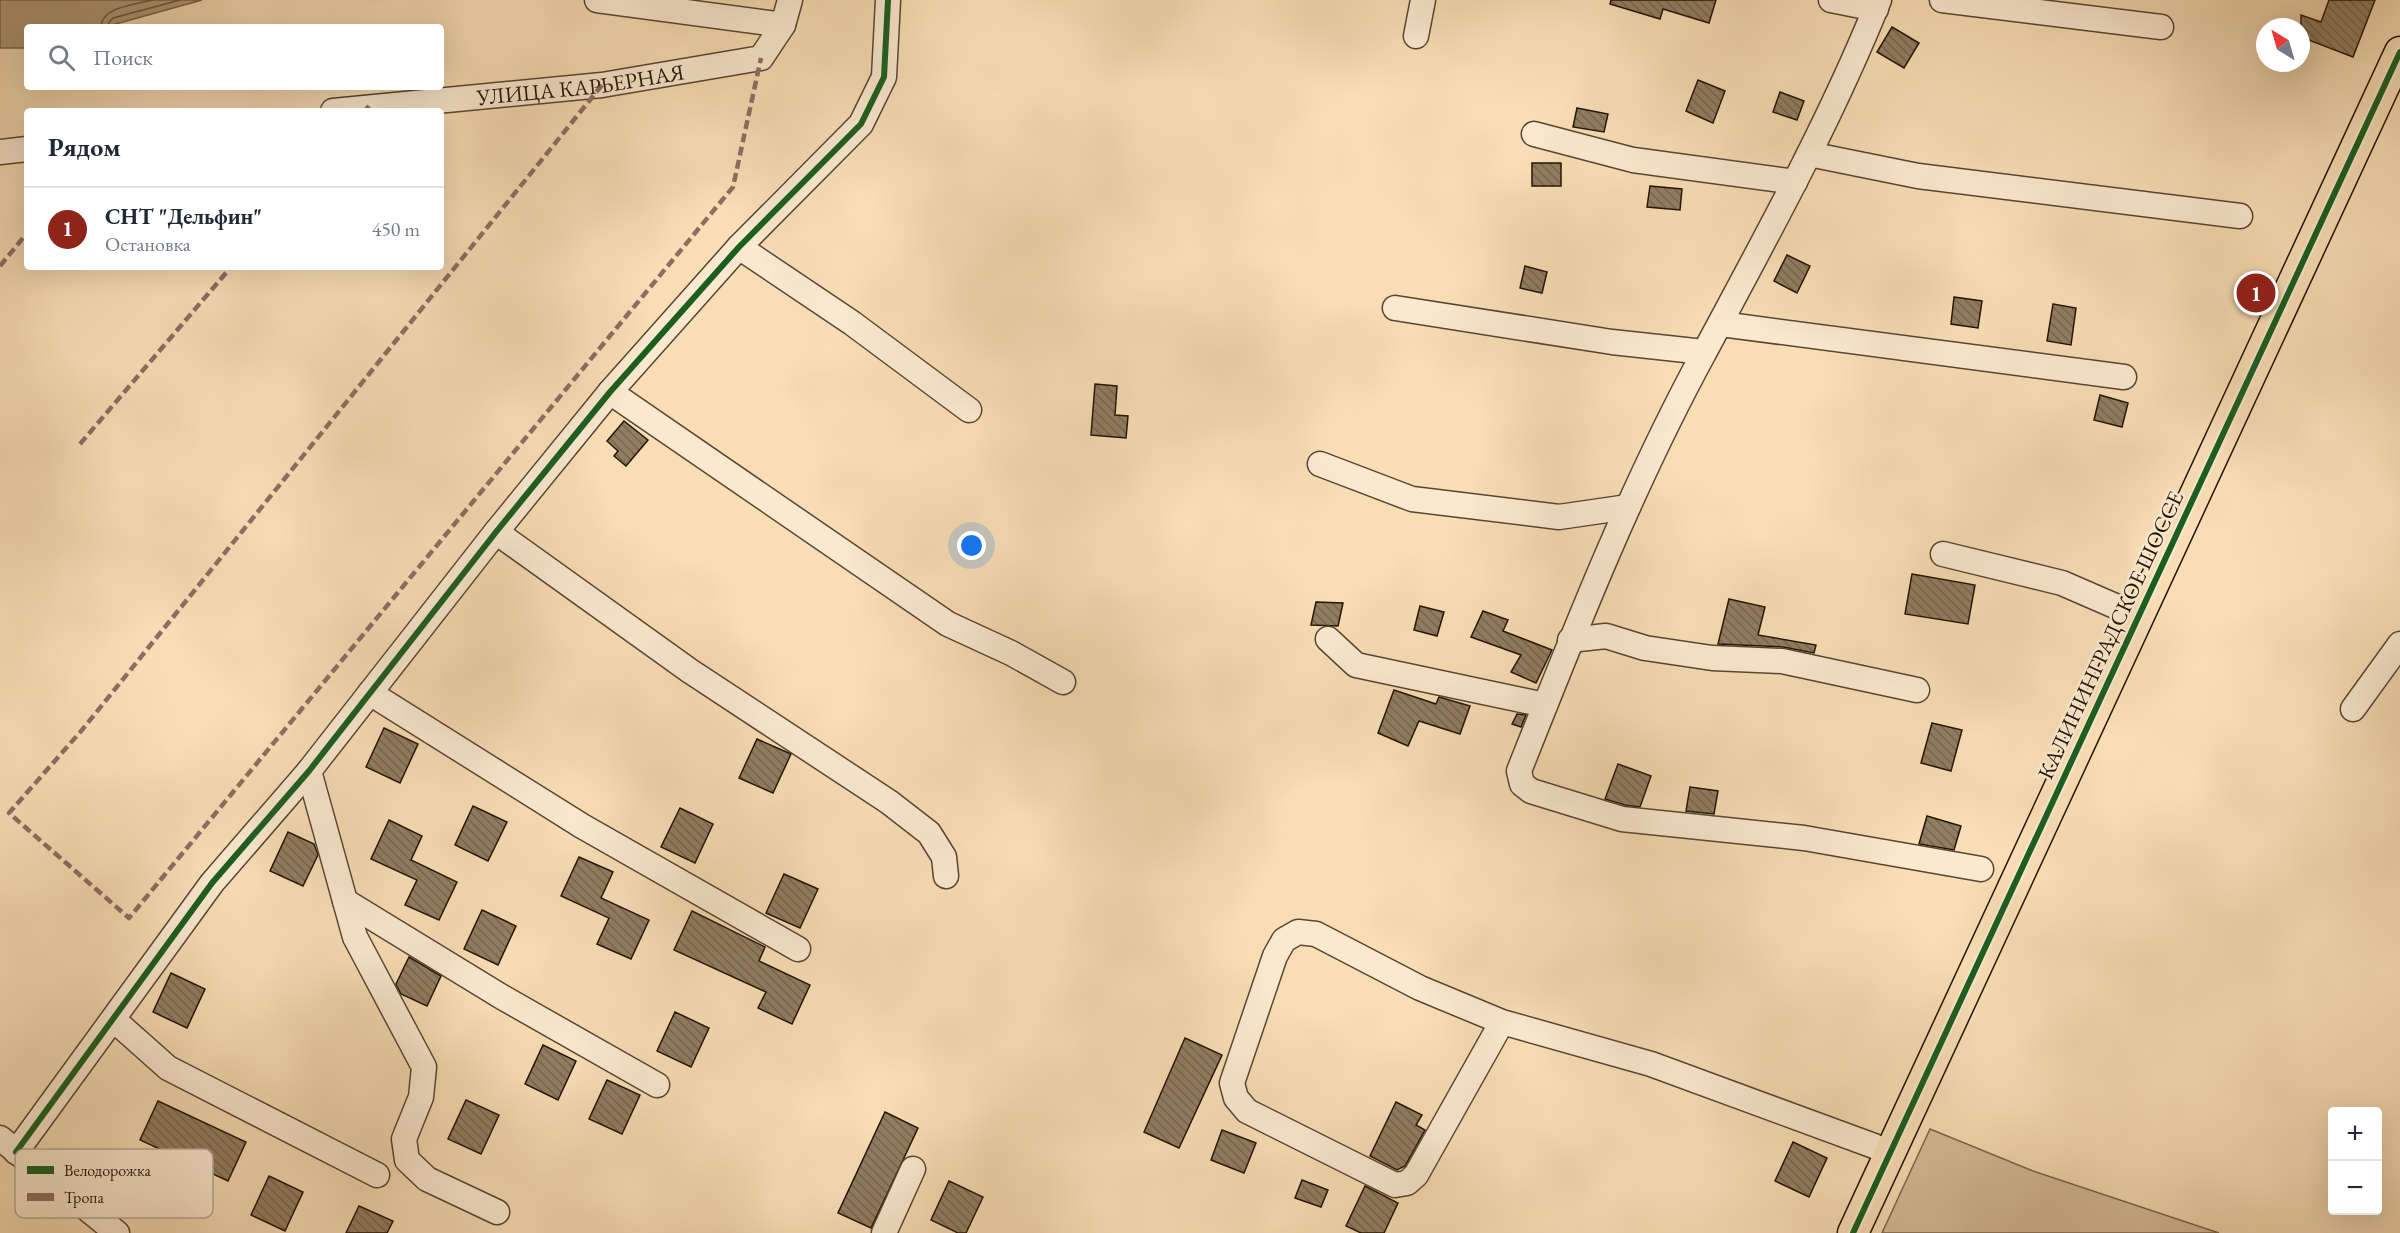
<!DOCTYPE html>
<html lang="ru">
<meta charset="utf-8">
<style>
body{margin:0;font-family:"EB Garamond",serif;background:#f6f6f7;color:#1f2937}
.controls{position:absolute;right:18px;bottom:18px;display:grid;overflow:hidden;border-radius:6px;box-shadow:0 6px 24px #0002}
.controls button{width:54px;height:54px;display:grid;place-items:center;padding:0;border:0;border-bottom:2px solid #e0e1e3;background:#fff;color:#1f2937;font:30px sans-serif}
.compass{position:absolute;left:2256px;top:18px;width:54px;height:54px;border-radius:50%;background:#fff;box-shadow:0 6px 24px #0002;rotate:323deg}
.you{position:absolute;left:972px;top:546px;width:21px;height:21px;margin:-15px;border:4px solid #fff;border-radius:50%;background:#1a73e8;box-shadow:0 0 0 9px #1a73e833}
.badge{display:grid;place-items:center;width:39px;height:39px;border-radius:50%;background:#8f2418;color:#fff;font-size:20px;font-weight:700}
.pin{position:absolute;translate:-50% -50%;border:3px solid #fff;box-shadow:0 2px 6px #0006}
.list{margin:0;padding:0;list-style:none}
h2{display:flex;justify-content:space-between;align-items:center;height:78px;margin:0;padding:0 24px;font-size:26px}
h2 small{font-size:20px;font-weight:400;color:#747a83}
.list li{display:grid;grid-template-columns:39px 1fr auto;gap:18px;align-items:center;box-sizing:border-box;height:84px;padding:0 24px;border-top:2px solid #e0e1e3}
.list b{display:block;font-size:22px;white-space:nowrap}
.list p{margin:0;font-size:20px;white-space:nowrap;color:#747a83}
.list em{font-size:20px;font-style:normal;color:#747a83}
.icon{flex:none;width:33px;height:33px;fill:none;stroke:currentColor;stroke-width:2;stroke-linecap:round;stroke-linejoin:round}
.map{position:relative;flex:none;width:2400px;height:1233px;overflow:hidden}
.search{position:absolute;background:#fff;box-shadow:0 6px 24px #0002;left:24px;top:24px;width:420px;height:66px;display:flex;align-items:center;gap:15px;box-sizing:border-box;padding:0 21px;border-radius:6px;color:#747a83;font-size:22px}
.panel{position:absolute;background:#fff;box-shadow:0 6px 24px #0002;left:24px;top:108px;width:420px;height:162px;border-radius:6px}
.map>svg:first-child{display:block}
.grass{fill:#d4bb97;stroke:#7b684e;stroke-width:1.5}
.water{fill:#af9979;stroke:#77644b;stroke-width:1.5}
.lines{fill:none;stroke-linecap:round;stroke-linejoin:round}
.shore{stroke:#68563f;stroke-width:1.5}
.building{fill:url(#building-back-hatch);stroke:#221405;stroke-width:1.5}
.minor-casing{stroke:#584631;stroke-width:27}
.major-casing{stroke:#221405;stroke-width:33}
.minor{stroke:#fae9cf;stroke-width:24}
.major{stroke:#f8ddb5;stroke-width:30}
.quiet{stroke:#8d6e63;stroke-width:4.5;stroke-dasharray:9 4.5;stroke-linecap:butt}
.cycleway-casing{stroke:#fae9cf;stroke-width:10}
.cycleway{stroke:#1b5e20;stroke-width:6}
.labels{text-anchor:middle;stroke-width:5;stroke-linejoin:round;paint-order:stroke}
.street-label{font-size:22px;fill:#221405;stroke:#fae9cf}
.key{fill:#fae9cf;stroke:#b9a992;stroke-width:1.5}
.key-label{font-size:16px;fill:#221405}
</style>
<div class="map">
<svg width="2400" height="1233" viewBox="0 0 2400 1233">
<defs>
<pattern id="building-back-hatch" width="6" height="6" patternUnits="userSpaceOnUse" patternTransform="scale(1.5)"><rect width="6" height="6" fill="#917d61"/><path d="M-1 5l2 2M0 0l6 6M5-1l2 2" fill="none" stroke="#76654e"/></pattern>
</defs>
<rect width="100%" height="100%" fill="#f8ddb5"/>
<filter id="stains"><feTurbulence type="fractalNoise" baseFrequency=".00333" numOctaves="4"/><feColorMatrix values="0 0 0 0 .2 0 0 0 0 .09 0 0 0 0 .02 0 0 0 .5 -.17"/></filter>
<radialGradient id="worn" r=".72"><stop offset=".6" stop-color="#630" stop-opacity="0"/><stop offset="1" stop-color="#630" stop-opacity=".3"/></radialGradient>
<!-- grass -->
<polygon class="grass" points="1930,1129 2033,1171 2219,1233 1882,1233"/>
<!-- water -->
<polygon class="water" points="0,0 202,0 105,27 27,27 27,48 0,48"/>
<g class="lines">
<!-- shore -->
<g class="shore">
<path d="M101,27C102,6 135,5 152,0"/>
<polyline points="108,27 109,22 113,18 180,0"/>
</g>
</g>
<!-- building -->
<g class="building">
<polygon points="1611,0 1716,0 1709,23 1663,9 1660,19 1610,4"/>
<polygon points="2329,0 2375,0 2353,57 2301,37 2301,15 2321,22"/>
<polygon points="1892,27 1919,43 1904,68 1877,52"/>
<polygon points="1698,80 1725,91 1713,123 1686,111"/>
<polygon points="1780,92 1804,101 1797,120 1773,112"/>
<polygon points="1577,108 1608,114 1604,132 1573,127"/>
<rect x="1532" y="163" width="29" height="23"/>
<polygon points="1650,186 1682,189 1680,210 1647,207"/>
<polygon points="1787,255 1810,266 1797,293 1774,281"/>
<polygon points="1525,266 1547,272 1542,293 1520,288"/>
<polygon points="1954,297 1982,301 1978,328 1951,324"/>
<polygon points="2053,304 2076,308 2071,345 2047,341"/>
<polygon points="1095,384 1117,386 1115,415 1128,416 1126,438 1091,435"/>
<polygon points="2100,395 2128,403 2122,427 2094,420"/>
<polygon points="624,421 648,440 626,466 614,456 618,451 607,441"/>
<polygon points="1912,574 1975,585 1968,624 1905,614"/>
<polygon points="1729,599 1765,607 1758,635 1816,645 1814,653 1783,647 1718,644"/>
<polygon points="1316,602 1343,603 1338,626 1311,625"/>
<polygon points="1420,606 1444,612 1437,636 1414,630"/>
<polygon points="1483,611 1508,620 1503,631 1552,650 1536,683 1511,672 1521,655 1471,637"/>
<polygon points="1394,690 1436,704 1439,697 1470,706 1460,734 1419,721 1408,746 1378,733"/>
<polygon points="1517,714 1526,715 1521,727 1512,724"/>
<polygon points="1932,723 1962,730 1951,771 1921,763"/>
<polygon points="384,728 418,744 400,783 366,767"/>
<polygon points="757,739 791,754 773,793 739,778"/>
<polygon points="1618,764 1651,776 1640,807 1625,805 1605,799"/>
<polygon points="1690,787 1718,791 1714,814 1686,811"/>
<polygon points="473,806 507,822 488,861 455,845"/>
<polygon points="680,808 713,824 695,863 661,847"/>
<polygon points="1927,816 1961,826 1954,850 1919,844"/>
<polygon points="389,820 422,836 411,860 457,882 439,920 405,905 417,880 371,859"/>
<polygon points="288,832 314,844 318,855 303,886 270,871"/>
<polygon points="579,857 613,872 601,898 649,920 631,959 597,944 609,918 561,896"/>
<polygon points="784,874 818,889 800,928 766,913"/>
<polygon points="482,910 516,926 498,965 464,949"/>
<polygon points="692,911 765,947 759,961 810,985 792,1024 758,1008 766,992 674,950"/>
<polygon points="409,957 441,976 427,1006 401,994 396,984"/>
<polygon points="171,973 205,989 187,1028 153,1012"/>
<polygon points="675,1012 709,1028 691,1067 657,1051"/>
<polygon points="1185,1038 1222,1055 1179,1148 1144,1132"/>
<polygon points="543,1045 576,1061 558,1100 525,1084"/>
<polygon points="607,1080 640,1095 622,1134 589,1119"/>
<polygon points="466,1100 499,1115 481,1154 448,1139"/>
<polygon points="158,1101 246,1142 228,1181 140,1140"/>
<polygon points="1396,1102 1422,1115 1416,1125 1425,1130 1405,1166 1397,1170 1370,1156"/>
<polygon points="885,1112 918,1128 871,1228 838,1213"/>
<polygon points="1222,1130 1256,1143 1244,1173 1211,1160"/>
<polygon points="1793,1142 1827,1158 1809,1197 1775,1181"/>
<polygon points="269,1176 303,1192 285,1231 251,1215"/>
<polygon points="1302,1180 1328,1190 1321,1207 1295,1198"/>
<polygon points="949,1181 983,1197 966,1233 958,1233 931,1220"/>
<polygon points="1365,1186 1398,1203 1384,1233 1361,1233 1346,1226"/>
<polygon points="359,1206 393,1221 387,1233 346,1233"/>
</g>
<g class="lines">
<!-- minor casing -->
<g class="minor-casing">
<g id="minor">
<polyline points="597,0 783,25"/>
<polyline points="1831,0 1876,9"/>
<path d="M1879,0C1830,122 1766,237 1704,353C1631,487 1575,630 1519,771L1522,784L1531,791L1622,819L1804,838L1981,869"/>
<polyline points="1942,0 2161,27"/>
<polyline points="1416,36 1423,0"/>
<path id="s1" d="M333,111L602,85L761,58L783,25L790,0"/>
<polyline points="1534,134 1633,160 1795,182"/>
<polyline points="0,152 27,149"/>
<polyline points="1809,154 1918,176 2240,216"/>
<polyline points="739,247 852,323 969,410"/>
<polyline points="1395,308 1612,342 1704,352"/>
<polyline points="1721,324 2124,377"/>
<polyline points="610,392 948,624 1011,653 1063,682"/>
<polyline points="1320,464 1412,499 1559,517 1628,507"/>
<polyline points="496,532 690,671 889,802 929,833 944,857 946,876"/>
<polyline points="1943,554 2062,583 2138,616"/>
<polyline points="1328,639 1356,665 1545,705"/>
<polyline points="1570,640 1606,636 1645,648 1712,658 1782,661 1917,690"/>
<polyline points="370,693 582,826 798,949"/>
<polyline points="2353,709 2400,644"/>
<polyline points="309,771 355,937 424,1067 421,1097 404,1139 407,1160 427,1179 497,1212"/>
<polyline points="345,901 502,997 657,1085"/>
<polyline points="114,1020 168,1068 377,1175"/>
<polyline points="1502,1022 1420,988 1316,934 1298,932 1284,940 1275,956 1232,1083 1236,1098 1247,1111 1395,1185 1407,1183 1416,1175 1502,1022 1651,1064 1874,1146 1889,1154"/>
<polyline points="0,1138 117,1233"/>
<polyline points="16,1152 212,883 309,771 496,532 610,392 739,247 861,124 884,77 888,0"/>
<polyline points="884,1233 913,1169"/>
</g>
</g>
<!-- major casing -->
<g class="major-casing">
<polyline id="major" points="1853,1233 2400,52"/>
</g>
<!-- minor -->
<use href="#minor" class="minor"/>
<!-- major -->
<use href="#major" class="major"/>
<!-- quiet -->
<g class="quiet">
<polyline points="602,85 82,730 9,813 129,918 733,187 761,58"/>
<polyline points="365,111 369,106"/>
<polyline points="0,266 27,233"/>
<polyline points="80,444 231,267"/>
</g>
<!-- cycleway casing -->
<g class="cycleway-casing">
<g id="cycleway">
<polyline points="16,1152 212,883 309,771 496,532 610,392 739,247 861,124 884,77 888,0"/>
<polyline points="1853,1233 2400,52"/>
</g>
</g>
<!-- cycleway -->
<use href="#cycleway" class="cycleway"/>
</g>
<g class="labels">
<!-- street labels -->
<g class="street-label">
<text dy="8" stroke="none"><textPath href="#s1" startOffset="249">УЛИЦА КАРЬЕРНАЯ</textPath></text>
<text transform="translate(2110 635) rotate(-65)" y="8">КАЛИНИНГРАДСКОЕ ШОССЕ</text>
</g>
</g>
<!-- legend -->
<rect x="15" y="1149" width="198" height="69" rx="9" class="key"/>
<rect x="27" y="1166" width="27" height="8" fill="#1b5e20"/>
<rect x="27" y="1193" width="27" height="8" fill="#8d6e63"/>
<g class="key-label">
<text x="64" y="1176">Велодорожка</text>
<text x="64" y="1203">Тропа</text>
</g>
<rect width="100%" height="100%" filter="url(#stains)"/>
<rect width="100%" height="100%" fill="url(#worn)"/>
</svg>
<div class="controls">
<button>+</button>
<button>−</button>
</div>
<svg class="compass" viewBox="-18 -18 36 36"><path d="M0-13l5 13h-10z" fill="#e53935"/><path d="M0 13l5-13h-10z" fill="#747a83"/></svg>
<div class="you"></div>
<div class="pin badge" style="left:2256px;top:293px">1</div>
<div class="search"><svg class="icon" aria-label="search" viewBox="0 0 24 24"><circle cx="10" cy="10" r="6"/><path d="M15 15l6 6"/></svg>Поиск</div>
<section class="panel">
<h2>Рядом<small></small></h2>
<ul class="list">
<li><span class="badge">1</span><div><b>СНТ &quot;Дельфин&quot;</b><p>Остановка</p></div><em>450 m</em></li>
</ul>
</section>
</div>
